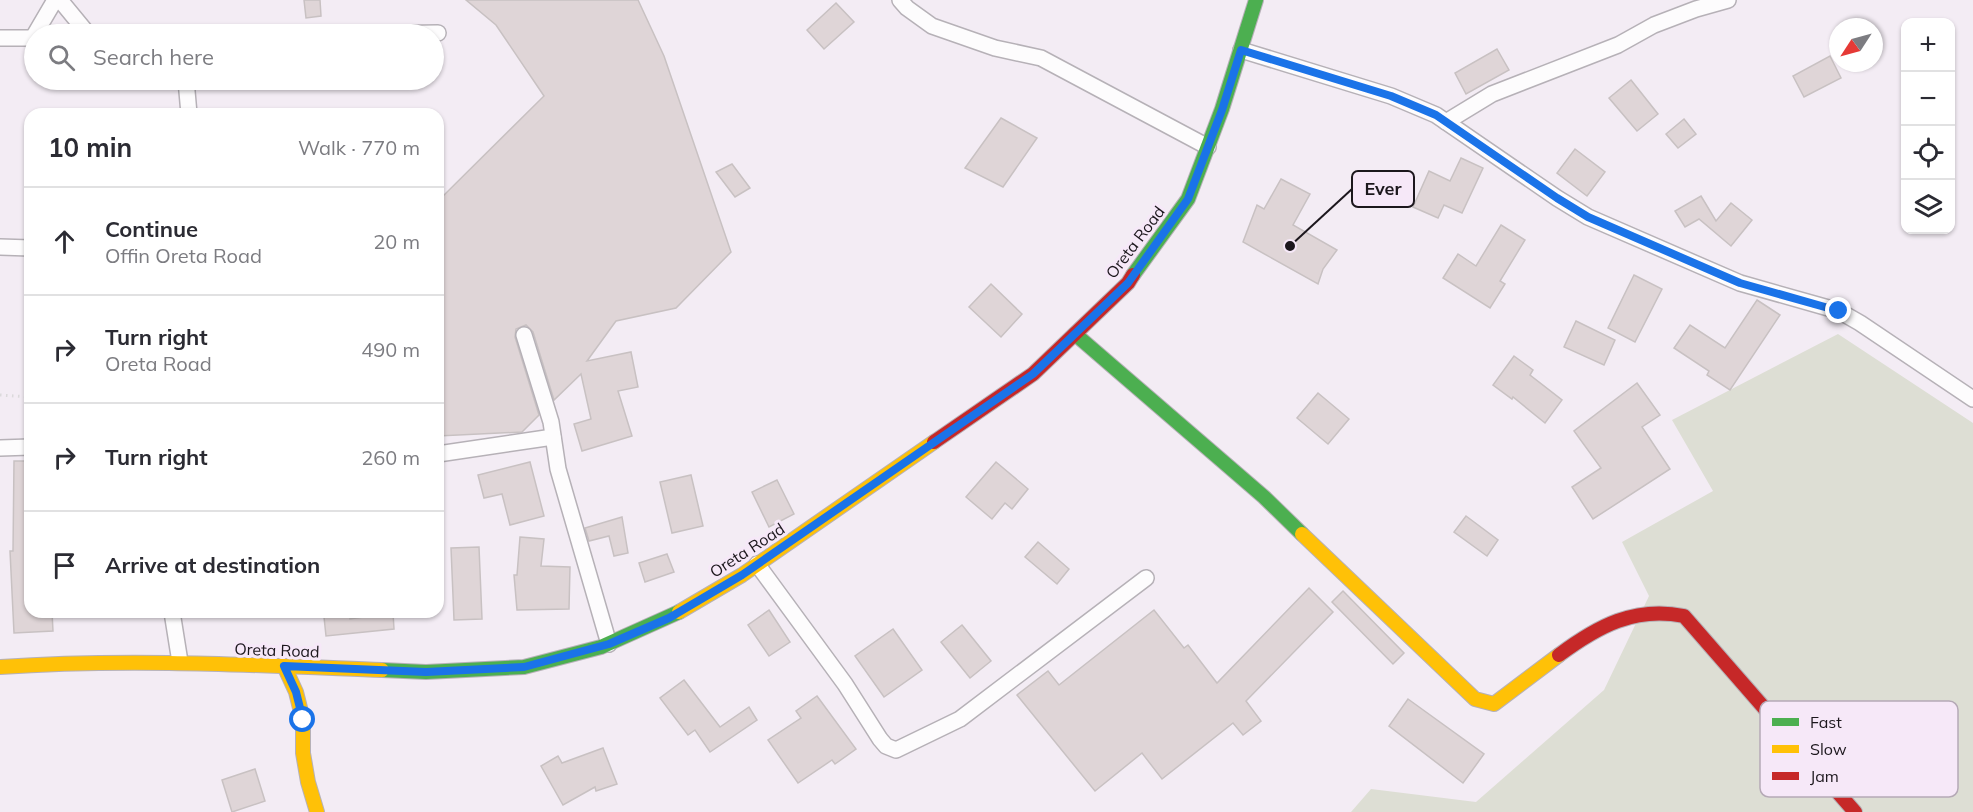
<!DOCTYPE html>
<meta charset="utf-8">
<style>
body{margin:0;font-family:Mulish,sans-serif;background:#f7f7f7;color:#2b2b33}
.controls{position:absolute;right:18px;top:18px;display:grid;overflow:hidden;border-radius:12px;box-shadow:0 2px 4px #0004}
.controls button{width:54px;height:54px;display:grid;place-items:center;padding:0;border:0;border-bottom:2px solid #e1e1e2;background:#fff;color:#2b2b33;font:30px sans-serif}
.compass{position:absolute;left:1829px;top:18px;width:54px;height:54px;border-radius:50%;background:#fff;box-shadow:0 2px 4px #0004;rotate:234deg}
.stop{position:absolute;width:18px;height:18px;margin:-14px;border:4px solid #1a73e8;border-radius:50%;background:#fff}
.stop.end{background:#1a73e8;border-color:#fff;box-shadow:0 2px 6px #0008}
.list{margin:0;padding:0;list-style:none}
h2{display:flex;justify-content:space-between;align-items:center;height:78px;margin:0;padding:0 24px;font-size:26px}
h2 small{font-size:20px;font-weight:400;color:#7c7c81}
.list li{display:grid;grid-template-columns:39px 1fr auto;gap:18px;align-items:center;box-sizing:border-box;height:108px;padding:0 24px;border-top:2px solid #e1e1e2}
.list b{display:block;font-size:22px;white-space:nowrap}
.list p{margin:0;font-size:20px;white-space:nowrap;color:#7c7c81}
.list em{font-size:20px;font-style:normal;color:#7c7c81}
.icon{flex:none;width:33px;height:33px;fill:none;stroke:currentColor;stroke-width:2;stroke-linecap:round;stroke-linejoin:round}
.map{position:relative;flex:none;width:1973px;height:812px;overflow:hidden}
.search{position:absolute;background:#fff;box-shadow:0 2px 4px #0004;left:24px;top:24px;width:420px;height:66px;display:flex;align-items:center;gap:15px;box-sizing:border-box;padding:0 21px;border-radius:33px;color:#7c7c81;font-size:22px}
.panel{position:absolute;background:#fff;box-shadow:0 2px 4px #0004;left:24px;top:108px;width:420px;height:510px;border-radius:18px}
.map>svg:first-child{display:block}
.grass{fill:#ddded4}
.building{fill:#dfd5d7;stroke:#c8c1c2;stroke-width:1.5}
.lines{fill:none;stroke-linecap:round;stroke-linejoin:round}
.street-casing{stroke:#b6b1b7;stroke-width:18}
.fast-casing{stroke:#b6b1b7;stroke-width:16}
.slow-casing{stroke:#b6b1b7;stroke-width:16}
.jam-casing{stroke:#b6b1b7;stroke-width:16}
.path{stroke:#dbd9db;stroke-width:3;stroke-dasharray:1.5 4.5;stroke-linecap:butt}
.street{stroke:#fdfcfd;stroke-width:15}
.fast{stroke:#4caf50;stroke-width:14}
.slow{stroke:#ffc107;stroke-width:14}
.jam{stroke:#c62828;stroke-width:14}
.route{stroke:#1a73e8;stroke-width:8}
.labels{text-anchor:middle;stroke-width:6;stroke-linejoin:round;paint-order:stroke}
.street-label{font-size:16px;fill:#1c171d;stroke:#f6e8f8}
.key{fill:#f6e8f8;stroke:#b5a9b6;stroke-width:1.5}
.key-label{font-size:16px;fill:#1c171d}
.leader{fill:none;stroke:#1c171d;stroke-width:2}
.callout-dot{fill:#1c171d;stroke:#f6e8f8;stroke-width:2}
.callout{fill:#f6e8f8;stroke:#1c171d;stroke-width:2}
.callout-label{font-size:18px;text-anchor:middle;font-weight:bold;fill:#1c171d}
</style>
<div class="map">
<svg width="1973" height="812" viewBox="0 0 1973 812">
<rect width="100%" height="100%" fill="#f3ecf4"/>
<!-- grass -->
<polygon class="grass" points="1838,334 1973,423 1973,812 1351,812 1371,789 1476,802 1604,690 1649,596 1622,542 1713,491 1672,420"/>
<!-- building -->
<g class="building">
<polygon points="304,0 320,0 321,16 306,18"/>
<polygon points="466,0 638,0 664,56 731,252 676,308 616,321 587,361 631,352 638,387 618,391 632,436 582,451 574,424 591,419 581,374 554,400 533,332 526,325 516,329 515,337 539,415 522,432 438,436 438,201 544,96 496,25"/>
<polygon points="836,3 854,22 824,49 807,30"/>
<polygon points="1497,49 1509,70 1466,94 1455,73"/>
<polygon points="1830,56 1841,78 1804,97 1793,76"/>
<polygon points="1631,80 1658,114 1637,131 1609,98"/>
<polygon points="1001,118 1037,138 1003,187 965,168"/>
<polygon points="1684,119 1696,134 1678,148 1666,134"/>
<polygon points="1575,149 1605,172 1587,196 1557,173"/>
<polygon points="1461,158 1483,168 1462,213 1444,205 1438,218 1413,207 1429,171 1450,181"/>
<polygon points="732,164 750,188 735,197 716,172"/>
<polygon points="1281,179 1310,194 1293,225 1337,250 1323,269 1318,284 1243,242 1257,205 1264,209"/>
<polygon points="1701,196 1716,221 1731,203 1752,220 1731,246 1699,219 1685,227 1675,211"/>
<polygon points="1501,225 1525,240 1500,281 1505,284 1490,308 1443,278 1458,254 1476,266"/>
<polygon points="1634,275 1662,289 1635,342 1608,328"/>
<polygon points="991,284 1022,314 1001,337 969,307"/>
<polygon points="1757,300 1780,315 1730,390 1707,375 1709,371 1674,348 1690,325 1725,348"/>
<polygon points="1576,321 1615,340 1604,365 1564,347"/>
<polygon points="1514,356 1533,370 1530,375 1562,400 1545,423 1513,397 1512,399 1493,385"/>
<polygon points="1637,383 1660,415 1642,427 1670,469 1593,519 1572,487 1601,468 1574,431"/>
<polygon points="1318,393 1349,419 1328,444 1297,418"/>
<polygon points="14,461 30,461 30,612 52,612 53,631 14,633 10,551 13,551"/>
<polygon points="530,462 544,516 510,525 502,494 484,498 478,475"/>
<polygon points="996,462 1028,489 1012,509 1005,503 992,519 966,497"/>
<polygon points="691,475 703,526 672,533 660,482"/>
<polygon points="777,480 794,514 769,527 752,492"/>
<polygon points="1466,516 1498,540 1487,556 1454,532"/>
<polygon points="622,517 628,553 614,556 609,536 589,541 585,528"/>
<polygon points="520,537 544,539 541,566 570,567 569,609 517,610 514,575 517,575"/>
<polygon points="1038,542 1069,569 1057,584 1025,557"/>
<polygon points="479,547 482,619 454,620 451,548"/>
<polygon points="667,554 674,572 645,582 639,563"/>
<polygon points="1309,588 1333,612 1246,701 1261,721 1243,735 1233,723 1162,779 1142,753 1095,791 1017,695 1048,671 1059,685 1154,610 1184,648 1188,645 1217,683"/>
<polygon points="1343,591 1404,653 1393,664 1332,602"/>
<polygon points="769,610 790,642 769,656 748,625"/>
<polygon points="393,613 394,629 326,636 324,617 350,615 350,619"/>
<polygon points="962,625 991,661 970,678 941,642"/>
<polygon points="893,629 922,670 884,697 855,656"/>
<polygon points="684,680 720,727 749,707 757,720 710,752 695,730 688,735 660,698"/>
<polygon points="817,696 856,749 835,764 832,760 798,783 768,740 801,718 796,711"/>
<polygon points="1408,699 1484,754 1463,783 1389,726"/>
<polygon points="603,748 617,784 596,791 595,787 563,805 541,766 558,756 562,763"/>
<polygon points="255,769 265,801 232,812 222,780"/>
</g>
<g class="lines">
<!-- street casing -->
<g class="street-casing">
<g id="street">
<polyline points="60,0 88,34"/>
<polyline points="900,0 907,8 932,26 995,48 1041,58 1208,147"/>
<polyline points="35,34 55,0"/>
<polyline points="375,34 438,33"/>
<polyline points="0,38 34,38"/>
<polyline points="1241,50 1391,96 1436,115 1557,198 1588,217 1740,283 1839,311 1860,323 1973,399"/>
<polyline points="186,80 189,114"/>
<polyline points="1446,122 1492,94 1618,45 1654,25 1696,9 1728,0"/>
<polyline points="0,247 30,248"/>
<polyline points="524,335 551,422 558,469 609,644"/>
<polyline points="0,448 30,447"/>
<polyline points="438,454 553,437"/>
<polyline points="757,564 845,684 880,739 886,746 896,750 960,719 1146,578"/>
<polyline points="172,612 180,662"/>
</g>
</g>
<!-- fast casing -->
<g class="fast-casing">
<g id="fast">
<polyline points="1133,275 1188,199 1222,109 1256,0"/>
<polyline points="1075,334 1264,497 1302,534"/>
<polyline points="382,670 426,672 524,667 601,647 679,612"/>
</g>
</g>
<!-- slow casing -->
<g class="slow-casing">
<g id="slow">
<polyline points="1302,534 1475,699 1494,704 1559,655"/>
<polyline points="679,612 742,575 934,442"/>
<polyline points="284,666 296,692 303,720 303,753 308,782 317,812"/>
<path d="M0,667C127,658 254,665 382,670"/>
</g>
</g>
<!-- jam casing -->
<g class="jam-casing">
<g id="jam">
<polyline points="934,442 1033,374 1128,283 1133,275"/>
<path d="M1559,655C1598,626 1635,606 1684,616L1855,812"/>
</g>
</g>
<!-- path -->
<polyline class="path" points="0,395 30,397"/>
<!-- street -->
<use href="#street" class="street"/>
<!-- fast -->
<use href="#fast" class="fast"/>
<!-- slow -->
<use href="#slow" class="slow"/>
<!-- jam -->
<use href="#jam" class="jam"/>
</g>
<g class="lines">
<!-- route -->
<polyline class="route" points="303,720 296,692 284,666 426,672 524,667 609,644 669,618 742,575 1033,374 1128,283 1188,199 1222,110 1241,50 1391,96 1436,115 1557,198 1588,217 1740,283 1839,311"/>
</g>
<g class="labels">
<!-- street labels -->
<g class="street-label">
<text transform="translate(1135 242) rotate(-53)" y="6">Oreta Road</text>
<text transform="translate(747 550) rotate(-33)" y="6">Oreta Road</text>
<text transform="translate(277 650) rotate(2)" y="6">Oreta Road</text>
</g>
</g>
<!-- legend -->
<rect x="1760" y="701" width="198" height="96" rx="9" class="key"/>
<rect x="1772" y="718" width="27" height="8" fill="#4caf50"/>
<rect x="1772" y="745" width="27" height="8" fill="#ffc107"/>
<rect x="1772" y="772" width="27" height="8" fill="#c62828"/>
<g class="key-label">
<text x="1810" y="728">Fast</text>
<text x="1810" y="755">Slow</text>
<text x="1810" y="782">Jam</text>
</g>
<!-- callouts -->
<path class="leader" d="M1290 246L1352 189"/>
<circle class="callout-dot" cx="1290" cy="246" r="6"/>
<rect class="callout" x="1352" y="171" width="62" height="36" rx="6"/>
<g class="callout-label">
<text x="1383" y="195">Ever</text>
</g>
</svg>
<div class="controls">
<button>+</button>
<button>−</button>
<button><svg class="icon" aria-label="locate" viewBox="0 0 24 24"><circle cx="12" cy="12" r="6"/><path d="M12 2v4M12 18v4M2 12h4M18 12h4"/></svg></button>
<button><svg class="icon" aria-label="layers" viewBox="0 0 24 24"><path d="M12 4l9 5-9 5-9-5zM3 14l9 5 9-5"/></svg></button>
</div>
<svg class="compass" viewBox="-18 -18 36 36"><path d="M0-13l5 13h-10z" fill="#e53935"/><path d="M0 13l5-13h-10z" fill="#7c7c81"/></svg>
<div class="stop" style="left:303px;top:720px"></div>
<div class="stop end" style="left:1839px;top:311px"></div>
<div class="search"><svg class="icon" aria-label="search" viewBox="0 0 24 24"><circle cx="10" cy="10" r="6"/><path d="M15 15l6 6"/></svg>Search here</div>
<section class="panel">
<h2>10 min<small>Walk · 770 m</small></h2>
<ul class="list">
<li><svg class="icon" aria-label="ahead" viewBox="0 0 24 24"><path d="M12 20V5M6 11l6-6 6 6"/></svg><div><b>Continue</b><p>Offin Oreta Road</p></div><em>20 m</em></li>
<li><svg class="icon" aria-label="right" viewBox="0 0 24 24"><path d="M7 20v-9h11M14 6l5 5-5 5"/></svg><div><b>Turn right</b><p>Oreta Road</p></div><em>490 m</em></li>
<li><svg class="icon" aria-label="right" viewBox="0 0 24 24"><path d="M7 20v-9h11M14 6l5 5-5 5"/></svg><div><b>Turn right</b></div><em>260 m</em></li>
<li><svg class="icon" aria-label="arrive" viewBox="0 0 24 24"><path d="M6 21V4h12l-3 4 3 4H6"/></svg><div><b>Arrive at destination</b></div></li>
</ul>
</section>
</div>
